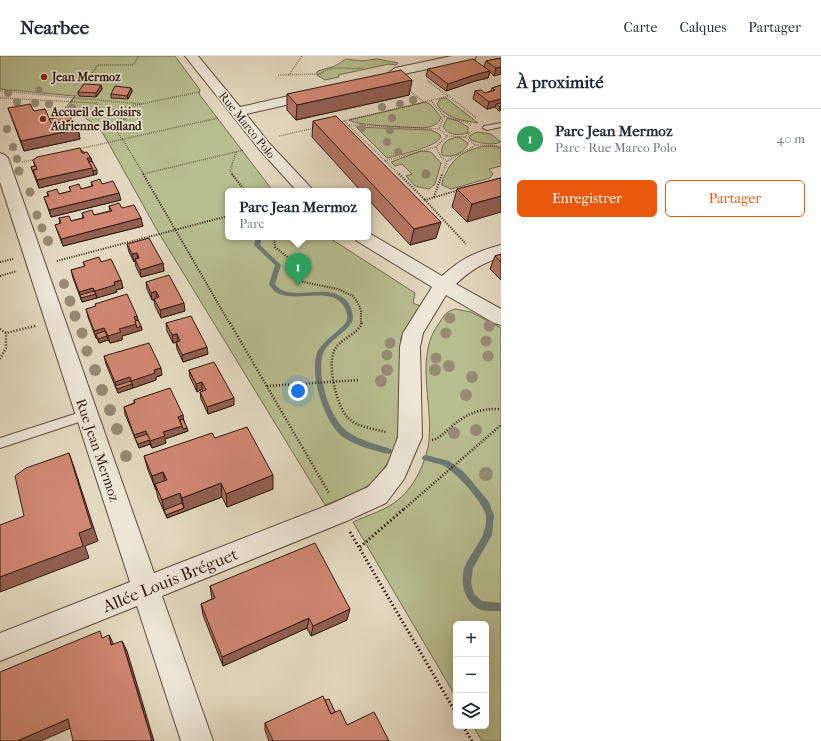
<!DOCTYPE html>
<html lang="fr">
<meta charset="utf-8">
<style>
body{margin:0;font-family:"IM FELL French Canon",serif;background:#f6f6f7;color:#1f2937}
.controls{position:absolute;right:12px;bottom:12px;display:grid;overflow:hidden;border-radius:6px;box-shadow:0 4px 16px #0002}
.controls button{width:36px;height:36px;display:grid;place-items:center;padding:0;border:0;border-bottom:1px solid #e0e1e3;background:#fff;color:#1f2937;font:20px sans-serif}
.you{position:absolute;left:298px;top:335px;width:14px;height:14px;margin:-10px;border:3px solid #fff;border-radius:50%;background:#1a73e8;box-shadow:0 0 0 6px #1a73e833}
.badge{display:grid;place-items:center;width:26px;height:26px;border-radius:50%;background:#ea580c;color:#fff;font-size:13px;font-weight:700}
.pin{position:absolute;translate:-50% -33px;filter:drop-shadow(0 1px 2px #0008)}
.pin::after{content:'';position:absolute;top:21px;width:14px;height:12px;background:inherit;clip-path:polygon(0 0,100% 0,50% 100%)}
.popup{position:absolute;left:225px;top:132px;width:146px;height:52px;box-sizing:border-box;display:grid;place-content:center;border-radius:6px;background:#fff;filter:drop-shadow(0 1px 3px #0005);font-size:13px;white-space:nowrap;color:#747a83}
.popup b{font-size:15px;color:#1f2937}
.popup::after{content:'';position:absolute;left:50%;top:100%;margin-left:-8px;border:8px solid transparent;border-top-color:#fff}
.list{margin:0;padding:0;list-style:none}
h2{display:flex;justify-content:space-between;align-items:center;height:52px;margin:0;padding:0 16px;font-size:17px}
h2 small{font-size:13px;font-weight:400;color:#747a83}
.list li{display:grid;grid-template-columns:26px 1fr auto;gap:12px;align-items:center;box-sizing:border-box;height:60px;padding:0 16px;border-top:1px solid #e0e1e3}
.list b{display:block;font-size:15px;white-space:nowrap}
.list p{margin:0;font-size:13px;white-space:nowrap;color:#747a83}
.list em{font-size:13px;font-style:normal;color:#747a83}
.actions{display:flex;gap:8px;padding:12px 16px}
.actions a{flex:1;padding:9px 0;border:1px solid #ea580c;border-radius:6px;text-align:center;font-size:14px;color:#ea580c}
.actions .main{background:#ea580c;color:#fff}
.icon{flex:none;width:22px;height:22px;fill:none;stroke:currentColor;stroke-width:2;stroke-linecap:round;stroke-linejoin:round}
.map{position:relative;flex:none;width:501px;height:685px;overflow:hidden}
header{display:flex;align-items:center;gap:24px;box-sizing:border-box;height:56px;padding:0 20px;background:#fff;border-bottom:1px solid #e0e1e3}
header strong{font-size:19px}
nav{display:flex;gap:22px;margin-inline-start:auto;font-size:14px}
main{display:flex}
aside{flex:1;background:#fff}
.map>svg:first-child{display:block}
.green{fill:#b7be90;stroke:#736c50}
.lines{fill:none;stroke-linecap:round;stroke-linejoin:round}
.stream{fill:#6d7a76;fill-rule:evenodd}
.service-casing{stroke:#5c4a3d;stroke-width:2}
.minor-casing{stroke:#5c4a3d;stroke-width:2}
.path-far3{stroke:#2f1b11;stroke-width:1.5;stroke-dasharray:0.5 1.5;stroke-linecap:butt}
.path-far2{stroke:#2f1b11;stroke-width:2;stroke-dasharray:1 1.5;stroke-linecap:butt}
.path-far1{stroke:#2f1b11;stroke-width:2.5;stroke-dasharray:1 2;stroke-linecap:butt}
.path{stroke:#2f1b11;stroke-width:3;stroke-dasharray:1.5 2.5;stroke-linecap:butt}
.service{fill:#ede6d6;fill-rule:evenodd}
.minor{fill:#ede6d6;fill-rule:evenodd}
.tree{fill:#978b75}
.wall{fill:#b37564;stroke:#2f1b11}
.shaded-wall{fill:#925f51;stroke:#2f1b11}
.building{fill:#d08874;stroke:#2f1b11}
.poi-dot{fill:#8f2418;stroke:#ede6d6;stroke-width:1.5}
.labels{text-anchor:middle;stroke-width:3.5;stroke-linejoin:round;paint-order:stroke}
.far-poi-label{font-size:12px;font-weight:bold;fill:#2f1b11;stroke:#ede6d6;text-anchor:start}
.far-street-label{font-size:12px;fill:#2f1b11;stroke:#ede6d6}
.street-label{font-size:14px;fill:#2f1b11;stroke:#ede6d6}
.near-street-label{font-size:17px;fill:#2f1b11;stroke:#ede6d6}
</style>
<header>
<strong>Nearbee</strong>
<nav><a>Carte</a><a>Calques</a><a>Partager</a></nav>
</header>
<main>
<div class="map">
<svg width="501" height="685" viewBox="0 0 501 685">
<rect width="100%" height="100%" fill="#e3d9c0"/>
<filter id="stains"><feTurbulence type="fractalNoise" baseFrequency=".005" numOctaves="4"/><feColorMatrix values="0 0 0 0 .2 0 0 0 0 .09 0 0 0 0 .02 0 0 0 .5 -.17"/></filter>
<radialGradient id="worn" r=".72"><stop offset=".6" stop-color="#630" stop-opacity="0"/><stop offset="1" stop-color="#630" stop-opacity=".3"/></radialGradient>
<!-- green -->
<g class="green">
<path d="M0,0H175L200,34L199,38L273,135H228V181H328L415,237L413,247L420,250L401,282L400,372L391,402L376,424L360,435L325,449L157,174L104,79C93,64 82,59 64,54L75,40L0,33Z"/>
<polygon points="346,3 362,5 377,3 398,7 396,9 389,8 338,19 339,21 325,24 317,19 317,16 318,15 335,10"/>
<path d="M446,42L478,67C464,65 444,62 437,48L440,43Z"/>
<path d="M426,46L431,49L441,61C439,69 431,71 423,72C411,71 355,70 349,64Z"/>
<path d="M447,62L458,65L468,71V77C458,80 448,79 443,71Z"/>
<path d="M356,71L430,74L438,77L441,80C439,91 398,99 387,102Z"/>
<path d="M477,76L491,78L501,86C493,90 477,87 470,83L469,80Z"/>
<path d="M459,81L468,87C466,96 451,103 442,99C440,88 447,82 459,81Z"/>
<path d="M492,90L501,92V110L489,113L493,118L490,122L451,133L442,129C442,124 444,121 446,117C454,99 472,90 492,90Z"/>
<polygon points="421,95 431,96 441,107 435,128 429,133 415,130 406,120 412,118 402,108 395,110 391,106"/>
<path d="M455,253L471,256L501,272V685H482L473,670H486V568H456V641L353,466C368,459 387,454 399,443C415,430 427,404 429,384C433,346 414,299 440,266C444,259 447,255 455,253Z"/>
</g>
<g class="lines">
<!-- stream -->
<g class="stream">
<path d="M256,181H262L260,189L281,209L275,228C277,230 279,233 282,234C300,243 327,227 346,244C351,249 353,257 353,264C346,278 328,284 323,298C316,319 330,364 348,376C361,385 376,388 391,393L392,395L391,397L388,398C373,394 356,390 343,381C325,368 309,319 317,297C323,283 344,273 347,264C348,260 346,253 343,249C330,230 296,247 277,237C274,235 271,231 269,228L275,209L255,190L254,189Z"/>
<path d="M426,399L449,405L464,416L489,446L494,460L492,479L473,512L471,527L474,538L482,545L501,547V555C494,555 483,556 477,552C463,543 459,522 466,508C474,492 487,480 486,461C485,448 456,416 444,410C438,407 430,406 423,404L422,402L423,400Z"/>
</g>
<!-- service casing -->
<g class="service-casing">
<g id="service">
<polygon points="501,67 501,71 487,74 483,72 484,70"/>
<polygon points="87,354 91,356 93,359 91,362 0,392 0,382"/>
</g>
</g>
<!-- minor casing -->
<g class="minor-casing">
<g id="minor">
<polygon points="185,0 198,0 240,51 316,34 321,35 323,38 321,41 246,58 269,87 314,135 297,135 259,93"/>
<polygon points="452,0 476,0 475,3 404,18 393,26 388,27 375,29 370,28 368,25 370,22 384,20 395,12"/>
<path d="M0,97L5,99L8,102L154,517L331,448L368,431L387,410L398,381L400,291L403,277L432,231L357,185L354,181H368V177H369L442,220C462,202 475,196 501,189V201C481,208 471,214 456,228L501,253V269L494,267L446,239L423,277L420,291L422,381L404,423L386,447L349,464L162,540L213,685H181L137,550L0,605V577L130,526L0,126Z"/>
</g>
</g>
<!-- path-far3 -->
<g class="path-far3">
<path d="M278,19L320,18C333,8 348,14 363,12"/>
<polyline points="289,19 302,0"/>
<polyline points="428,25 448,40"/>
<polyline points="408,34 424,46"/>
<polyline points="0,35 142,48"/>
<polyline points="0,42 96,47 123,84 144,119"/>
<polyline points="431,45 444,60 439,73"/>
<polyline points="71,46 98,9 133,9 139,0"/>
<polyline points="102,56 199,36"/>
<polyline points="444,60 468,67 472,70"/>
<polyline points="344,65 400,119"/>
<polyline points="340,66 449,40 476,62"/>
<polyline points="349,69 439,73 447,80 436,91 385,105"/>
<polyline points="279,80 315,72"/>
<polyline points="447,80 465,81 476,89 501,90"/>
<polyline points="465,81 472,75"/>
<polyline points="436,91 441,101 447,105"/>
<polyline points="79,93 218,62"/>
<polyline points="22,106 37,103"/>
<polyline points="143,118 244,94"/>
<polyline points="233,119 230,115 236,96"/>
<polyline points="442,119 447,105 476,89"/>
</g>
<!-- path-far2 -->
<g class="path-far2">
<polyline points="143,118 230,268"/>
<polyline points="232,118 245,135"/>
<polyline points="399,118 425,144"/>
<polyline points="459,134 425,144 466,188"/>
<polyline points="434,141 442,118"/>
<polyline points="274,181 275,191 291,204 299,221 303,226 338,233 353,240 358,247 361,255 361,268"/>
<polyline points="57,205 228,160"/>
<polyline points="0,206 13,203"/>
<polyline points="0,220 17,215"/>
</g>
<!-- path-far1 -->
<g class="path-far1">
<polyline points="230,267 329,437"/>
<path d="M362,267C356,280 340,282 334,295C327,310 337,351 348,362C357,371 374,373 386,376"/>
<polyline points="0,273 6,277 35,270"/>
<polyline points="0,303 6,292 6,277"/>
<polyline points="267,330 359,324"/>
<path d="M432,384C439,383 444,377 450,372C465,358 480,352 501,353"/>
<polyline points="404,453 501,369"/>
</g>
<!-- path -->
<g class="path">
<polyline points="350,476 456,657"/>
<polyline points="360,491 405,452"/>
<polyline points="463,670 472,685"/>
</g>
<!-- service -->
<use href="#service" class="service"/>
<!-- minor -->
<use href="#minor" class="minor"/>
</g>
<!-- trees -->
<g class="tree">
<circle cx="39" cy="34" r="3.5"/>
<circle cx="8" cy="37" r="4"/>
<circle cx="413" cy="44" r="4"/>
<circle cx="17" cy="46" r="4"/>
<circle cx="35" cy="47" r="4"/>
<circle cx="49" cy="48" r="4"/>
<circle cx="400" cy="48" r="4"/>
<circle cx="382" cy="51" r="4"/>
<circle cx="72" cy="52" r="4"/>
<circle cx="123" cy="61" r="4"/>
<circle cx="392" cy="62" r="4"/>
<circle cx="362" cy="72" r="4"/>
<circle cx="7" cy="73" r="4"/>
<circle cx="390" cy="74" r="4"/>
<circle cx="387" cy="86" r="4"/>
<circle cx="13" cy="91" r="4"/>
<circle cx="398" cy="96" r="4"/>
<circle cx="17" cy="103" r="4"/>
<circle cx="19" cy="115" r="4.5"/>
<circle cx="426" cy="118" r="4.5"/>
<circle cx="30" cy="136" r="4.5"/>
<circle cx="37" cy="159" r="4.5"/>
<circle cx="42" cy="172" r="4.5"/>
<circle cx="48" cy="185" r="5"/>
<circle cx="64" cy="228" r="5"/>
<circle cx="70" cy="245" r="5.5"/>
<circle cx="75" cy="260" r="5.5"/>
<circle cx="450" cy="262" r="5.5"/>
<circle cx="489" cy="270" r="5.5"/>
<circle cx="82" cy="277" r="5.5"/>
<circle cx="446" cy="277" r="5.5"/>
<circle cx="486" cy="285" r="5.5"/>
<circle cx="390" cy="287" r="5.5"/>
<circle cx="87" cy="295" r="5.5"/>
<circle cx="387" cy="299" r="5.5"/>
<circle cx="488" cy="300" r="5.5"/>
<circle cx="436" cy="302" r="5.5"/>
<circle cx="449" cy="310" r="6"/>
<circle cx="95" cy="314" r="6"/>
<circle cx="387" cy="314" r="6"/>
<circle cx="435" cy="314" r="6"/>
<circle cx="472" cy="321" r="6"/>
<circle cx="381" cy="325" r="6"/>
<circle cx="102" cy="334" r="6"/>
<circle cx="466" cy="339" r="6"/>
<circle cx="110" cy="354" r="6"/>
<circle cx="117" cy="373" r="6"/>
<circle cx="476" cy="374" r="6"/>
<circle cx="454" cy="377" r="6"/>
<circle cx="126" cy="400" r="6"/>
<circle cx="486" cy="418" r="7"/>
</g>
<!-- wall -->
<g class="wall">
<polygon points="501,2 494,20 490,16 488,22 475,25 446,35 426,20 428,13 484,11 486,5"/>
<polygon points="412,24 409,39 296,64 287,54 287,38"/>
<polygon points="101,29 102,33 96,41 79,40 78,36"/>
<polygon points="501,29 501,54 499,55 495,51 487,53 473,43 475,35 485,37 491,35 492,32"/>
<polygon points="131,32 132,35 128,43 111,42 111,38"/>
<polygon points="8,52 34,55 49,63 72,64 78,73 80,83 24,95"/>
<polygon points="313,65 436,182 410,189 368,143 368,135 361,135 312,81"/>
<polygon points="81,95 91,102 92,105 97,118 39,132 31,111 35,110 33,104"/>
<polygon points="501,122 467,166 452,151 457,133"/>
<polygon points="91,126 102,128 121,144 51,161 44,141 48,140 47,136 59,138 71,135 69,131 81,133 92,130"/>
<polygon points="109,150 122,152 143,170 63,190 55,169 60,168 59,162 71,165 83,162 82,157 94,159 110,155"/>
<polygon points="127,188 163,207 164,215 141,221 136,211 135,205 134,206 129,196"/>
<polygon points="501,198 501,224 490,213 495,200"/>
<polygon points="83,206 101,206 121,224 123,232 116,234 117,236 82,246 73,222 71,214 85,211"/>
<polygon points="146,226 185,255 161,262 155,250 154,244 152,244 147,233"/>
<polygon points="86,253 137,260 138,264 141,270 142,274 122,280 122,284 110,287 108,284 99,287 97,282 96,282 88,261"/>
<polygon points="166,267 208,298 183,306 177,293 176,286 173,287 167,275"/>
<polygon points="104,300 162,319 156,321 156,324 118,337 106,308"/>
<polygon points="189,314 234,349 208,358 201,343 200,336 203,335 202,333 197,336 190,321"/>
<polygon points="134,344 183,363 188,375 165,383 166,387 152,392 150,388 139,392 125,358 124,351 134,347"/>
<polygon points="215,382 273,433 227,451 222,441 167,462 158,442 156,433 156,434 148,414 144,400"/>
<polygon points="210,530 347,564 311,580 307,572 223,610 203,559 201,548 212,543"/>
<polygon points="325,644 347,669 389,685 269,685 265,674 265,667"/>
</g>
<!-- shaded-wall -->
<g class="shaded-wall">
<polygon points="501,11 501,18 494,20 496,12"/>
<polygon points="490,15 488,22 475,25 446,35 448,28 477,18"/>
<polygon points="412,24 409,39 296,64 297,49"/>
<polygon points="101,29 102,33 96,41 96,37"/>
<polygon points="131,32 132,35 128,43 127,40"/>
<polygon points="501,43 501,50 496,48 495,51 487,53 489,46"/>
<polygon points="501,50 501,54 499,55 500,51"/>
<polygon points="78,73 80,83 24,95 21,85"/>
<polygon points="83,101 91,102 92,109"/>
<polygon points="92,112 94,119 39,132 37,124"/>
<polygon points="97,114 97,118 94,119 93,115"/>
<polygon points="119,137 121,144 51,161 49,154"/>
<polygon points="501,140 501,156 467,166 472,148"/>
<polygon points="141,162 143,170 63,190 61,183"/>
<polygon points="441,166 436,182 410,189 414,173"/>
<polygon points="137,197 138,204 135,203 135,205 134,206 132,198"/>
<polygon points="163,207 164,215 141,221 140,214"/>
<polygon points="121,224 123,232 116,234 117,236 97,242 95,235 114,226"/>
<polygon points="93,232 97,242 82,246 79,236"/>
<polygon points="156,235 157,243 152,244 151,237"/>
<polygon points="184,247 185,255 161,262 160,254"/>
<polygon points="137,260 139,268 141,270 142,274 122,280 122,284 110,287 108,280 119,273 134,261"/>
<polygon points="104,272 106,279 96,282 94,275"/>
<polygon points="177,278 178,286 173,287 172,279"/>
<polygon points="107,280 108,284 99,287 98,283"/>
<polygon points="207,291 208,298 183,306 182,299"/>
<polygon points="161,312 162,319 156,321 156,324 133,332 131,325 154,314"/>
<polygon points="130,321 133,332 118,337 115,326"/>
<polygon points="202,326 202,333 197,336 196,328"/>
<polygon points="234,342 234,349 208,358 207,351"/>
<polygon points="183,359 184,366 180,368 178,361"/>
<polygon points="182,370 187,372 188,375 165,383 166,387 152,392 150,385 163,376"/>
<polygon points="146,375 148,381 135,382 134,379"/>
<polygon points="150,384 150,388 139,392 138,388"/>
<polygon points="69,397 74,411 98,485 85,490 89,502 0,536 0,521 79,477"/>
<polygon points="163,416 166,430 155,428 156,433 156,434 152,420"/>
<polygon points="273,419 273,433 227,451 226,438"/>
<polygon points="221,427 222,441 167,462 166,459 184,452 182,442"/>
<polygon points="180,437 183,450 164,454 165,457 162,444"/>
<polygon points="350,553 347,564 311,580 313,570"/>
<polygon points="309,562 307,572 223,610 222,601"/>
<polygon points="109,579 114,589 111,589"/>
<polygon points="122,585 127,595 154,685 152,685"/>
<polygon points="68,663 75,670 41,685 17,685"/>
</g>
<!-- building -->
<g class="building">
<polygon points="501,2 501,11 496,12 486,5"/>
<polygon points="473,3 490,15 477,18 448,28 428,13"/>
<polygon points="401,14 412,24 297,49 287,38"/>
<polygon points="84,28 101,29 96,37 78,36"/>
<polygon points="501,29 501,43 489,46 475,35 481,34 485,37 495,34 492,32"/>
<polygon points="115,30 131,32 127,40 111,38"/>
<polygon points="500,47 501,48 501,50 500,51 496,48"/>
<polygon points="30,48 34,55 45,53 52,68 73,64 78,73 21,85 8,52"/>
<polygon points="69,59 72,64 52,68 49,63"/>
<polygon points="336,60 441,166 414,173 313,65"/>
<polygon points="80,92 82,97 87,96 91,102 87,102 92,112 37,124 33,114 37,113 33,104 37,101"/>
<polygon points="81,95 83,95 85,97 82,97"/>
<polygon points="92,105 97,114 93,115 92,112 89,106"/>
<polygon points="36,110 37,113 33,114 33,116 31,111"/>
<polygon points="501,122 501,140 472,148 457,133"/>
<polygon points="100,123 102,128 113,125 119,137 49,154 44,141 49,140 47,136 57,133 59,138 71,135 69,131 79,128 81,133 93,130 91,126"/>
<polygon points="119,147 122,152 134,149 141,162 61,183 55,169 61,167 59,162 69,160 71,165 84,162 82,157 92,154 94,159 112,155 109,150"/>
<polygon points="149,182 163,207 140,214 135,203 139,202 137,197 132,198 127,188"/>
<polygon points="501,198 501,206 495,200"/>
<polygon points="99,201 101,206 111,203 121,224 114,226 115,229 95,235 93,232 79,236 71,214 85,210 83,206"/>
<polygon points="169,219 184,247 160,254 154,243 159,241 156,235 151,237 146,226"/>
<polygon points="94,235 96,238 81,242 80,239"/>
<polygon points="127,238 137,260 134,261 137,268 119,273 121,276 108,280 104,272 94,275 86,253 96,250 95,248"/>
<polygon points="191,260 207,291 182,299 176,286 180,285 177,278 172,279 166,267"/>
<polygon points="138,264 141,270 137,272 135,265"/>
<polygon points="105,275 107,280 98,283 96,278"/>
<polygon points="149,287 161,312 154,314 155,317 131,325 130,321 115,326 104,300"/>
<polygon points="214,306 234,342 207,351 200,336 206,334 202,326 196,328 189,314"/>
<polygon points="131,325 132,328 117,333 115,330"/>
<polygon points="170,332 183,359 178,361 182,370 163,376 165,380 150,385 146,375 134,379 124,351 135,347 134,344"/>
<polygon points="183,363 187,372 183,373 180,364"/>
<polygon points="247,371 273,419 226,438 221,427 182,442 180,437 162,444 155,428 167,424 163,416 152,420 144,400 212,377 215,382"/>
<polygon points="147,378 150,384 138,388 135,382"/>
<polygon points="69,397 92,472 79,477 83,490 0,521 0,469 24,460 15,420 26,412"/>
<polygon points="182,447 184,452 166,459 164,454"/>
<polygon points="315,487 350,553 313,570 309,562 222,601 201,548 215,542 210,530"/>
<polygon points="100,575 102,582 109,579 111,589 122,585 152,685 73,685 68,663 17,685 0,685 0,616"/>
<polygon points="323,640 331,658 340,654 347,669 374,656 389,685 273,685 265,667"/>
<polygon points="329,643 335,656 331,658 325,644"/>
</g>
<!-- markers -->
<g class="poi-dot">
<circle cx="44" cy="21" r="4"/>
<circle cx="43" cy="63" r="4"/>
</g>
<g class="labels">
<!-- far-poi labels -->
<g class="far-poi-label">
<text x="52" y="25">Jean Mermoz</text>
<text x="51" y="60">Accueil de Loisirs<tspan x="51" dy="14">Adrienne Bolland</tspan></text>
</g>
<!-- far-street labels -->
<g class="far-street-label">
<text transform="translate(247 69) rotate(51)" y="4">Rue Marco Polo</text>
</g>
<!-- street labels -->
<g class="street-label">
<text transform="translate(98 394) rotate(71)" y="5">Rue Jean Mermoz</text>
</g>
<!-- near-street labels -->
<g class="near-street-label">
<text transform="translate(170 524) rotate(-22)" y="6">Allée Louis Bréguet</text>
</g>
</g>
<rect width="100%" height="100%" filter="url(#stains)"/>
<rect width="100%" height="100%" fill="url(#worn)"/>
</svg>
<div class="controls">
<button>+</button>
<button>−</button>
<button><svg class="icon" aria-label="layers" viewBox="0 0 24 24"><path d="M12 4l9 5-9 5-9-5zM3 14l9 5 9-5"/></svg></button>
</div>
<div class="you"></div>
<div class="pin badge" style="left:298px;top:230px;background:#2e9e5b">1</div>
<div class="popup"><b>Parc Jean Mermoz</b>Parc</div>
</div>
<aside>
<h2>À proximité<small></small></h2>
<ul class="list">
<li><span class="badge" style="background:#2e9e5b">1</span><div><b>Parc Jean Mermoz</b><p>Parc · Rue Marco Polo</p></div><em>40 m</em></li>
</ul>
<div class="actions"><a class="main">Enregistrer</a><a>Partager</a></div>
</aside>
</main>
